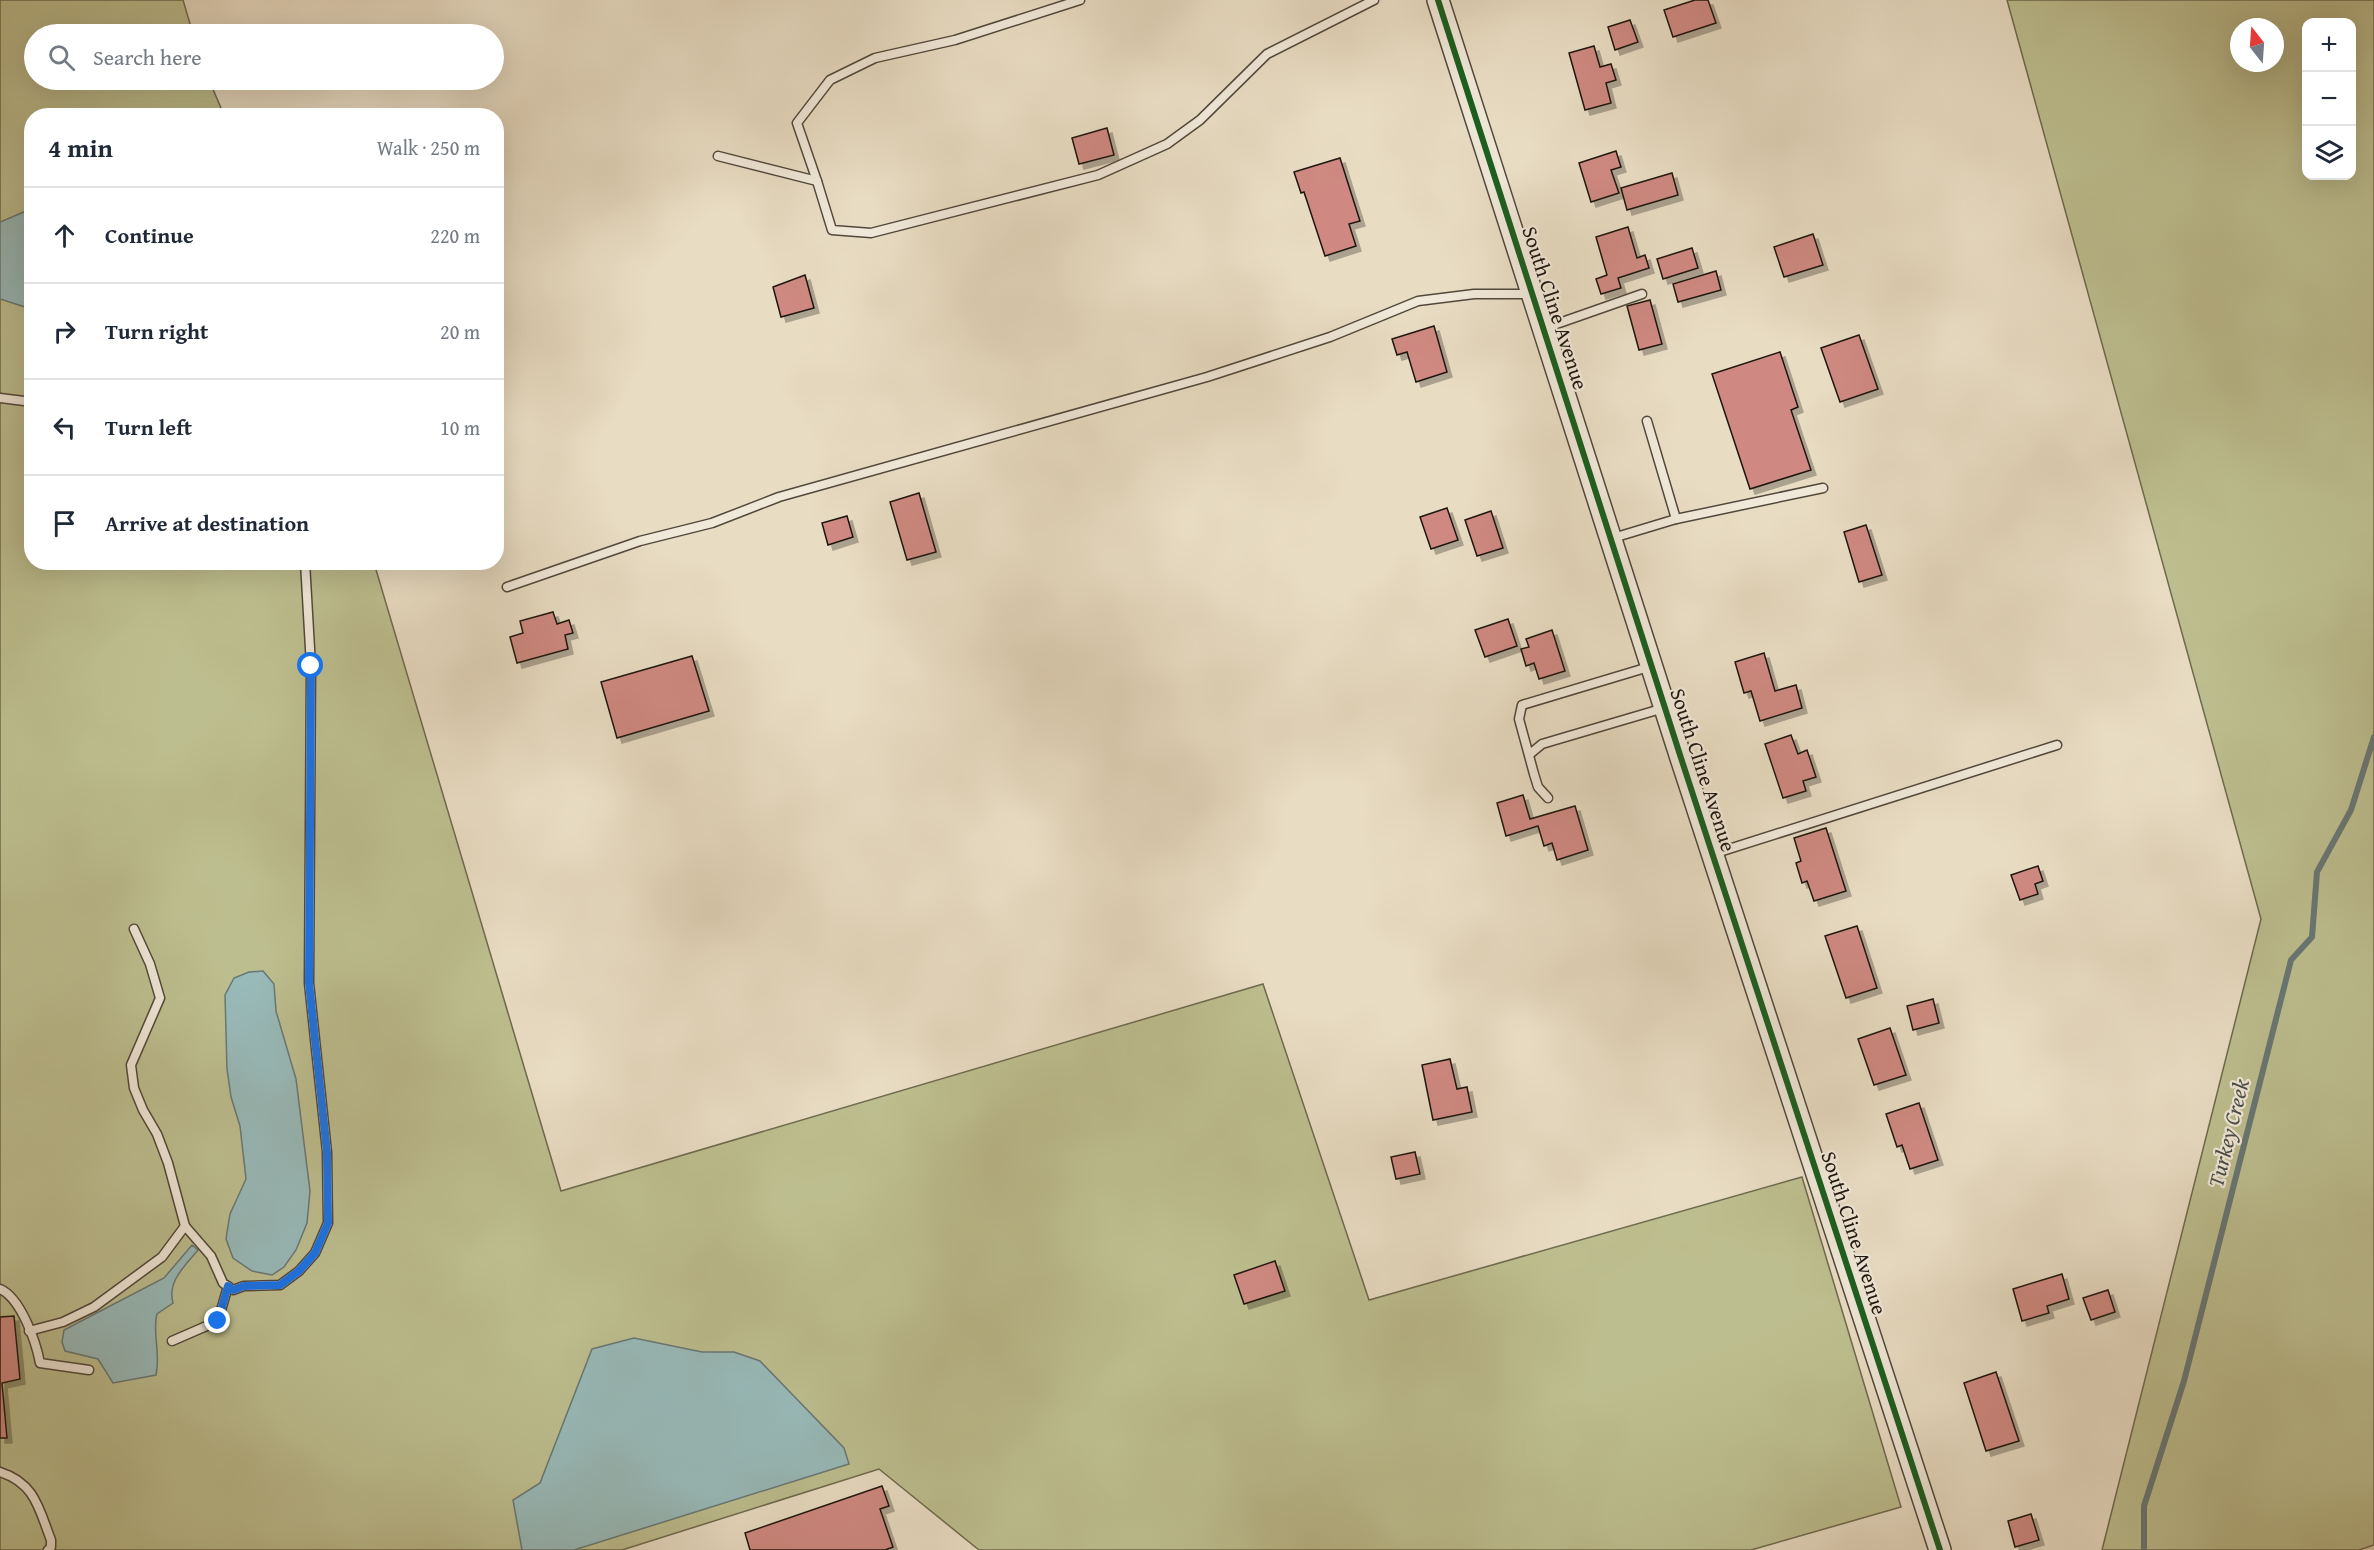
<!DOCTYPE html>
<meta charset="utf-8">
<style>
body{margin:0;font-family:"Gentium Book Plus",serif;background:#f2f2f3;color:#1f2937}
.controls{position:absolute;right:18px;top:18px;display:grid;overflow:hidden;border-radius:12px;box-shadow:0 6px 24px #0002}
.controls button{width:54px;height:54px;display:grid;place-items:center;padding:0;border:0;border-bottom:2px solid #e0e1e3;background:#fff;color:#1f2937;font:30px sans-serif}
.compass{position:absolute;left:2230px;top:18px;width:54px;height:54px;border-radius:50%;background:#fff;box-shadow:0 6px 24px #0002;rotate:343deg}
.stop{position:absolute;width:18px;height:18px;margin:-14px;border:4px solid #1a73e8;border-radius:50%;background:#fff}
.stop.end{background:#1a73e8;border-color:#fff;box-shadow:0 2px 6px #0008}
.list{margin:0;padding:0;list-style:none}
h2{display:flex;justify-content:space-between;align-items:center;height:78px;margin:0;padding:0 24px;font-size:26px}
h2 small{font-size:20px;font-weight:400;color:#747a83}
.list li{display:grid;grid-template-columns:39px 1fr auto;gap:18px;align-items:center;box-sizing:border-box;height:96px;padding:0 24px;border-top:2px solid #e0e1e3}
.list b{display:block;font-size:22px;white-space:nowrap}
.list em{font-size:20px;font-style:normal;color:#747a83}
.icon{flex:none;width:33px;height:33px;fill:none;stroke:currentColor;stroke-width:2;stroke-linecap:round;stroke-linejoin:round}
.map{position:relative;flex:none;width:2374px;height:1550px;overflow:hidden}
.search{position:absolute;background:#fff;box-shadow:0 6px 24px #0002;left:24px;top:24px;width:480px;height:66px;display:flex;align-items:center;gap:15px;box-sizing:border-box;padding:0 21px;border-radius:33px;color:#747a83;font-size:22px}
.panel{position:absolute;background:#fff;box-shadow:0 6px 24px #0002;left:24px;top:108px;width:480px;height:462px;border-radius:24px}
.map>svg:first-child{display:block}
.green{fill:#bdbe8f;stroke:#6e6a4e;stroke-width:1.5;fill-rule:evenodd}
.water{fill:#98bab9;stroke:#687875;stroke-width:1.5}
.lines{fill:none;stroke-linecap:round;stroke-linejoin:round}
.stream{stroke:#687875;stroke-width:6}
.building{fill:#cf8982;stroke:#1f160e;stroke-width:1.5;filter:url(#shadow)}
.service-casing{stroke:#51483b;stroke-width:11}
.tertiary-casing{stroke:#51483b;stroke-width:24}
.service{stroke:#f0e8d8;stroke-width:8}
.tertiary{stroke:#f0e8d8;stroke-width:21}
.cycleway-casing{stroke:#f0e8d8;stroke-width:10}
.cycleway{stroke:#1b5e20;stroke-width:6}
.route{stroke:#1a73e8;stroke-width:8}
.labels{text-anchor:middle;stroke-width:4.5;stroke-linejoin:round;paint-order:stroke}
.street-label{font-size:21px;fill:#1f160e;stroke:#f0e8d8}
.water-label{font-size:22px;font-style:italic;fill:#494f4a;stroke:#f0e8d8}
</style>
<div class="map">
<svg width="2374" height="1550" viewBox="0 0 2374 1550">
<defs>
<filter id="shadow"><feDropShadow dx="5" dy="5" stdDeviation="0" flood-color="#0004"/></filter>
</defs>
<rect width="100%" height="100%" fill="#e8dcc3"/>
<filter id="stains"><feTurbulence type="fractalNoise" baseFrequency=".00333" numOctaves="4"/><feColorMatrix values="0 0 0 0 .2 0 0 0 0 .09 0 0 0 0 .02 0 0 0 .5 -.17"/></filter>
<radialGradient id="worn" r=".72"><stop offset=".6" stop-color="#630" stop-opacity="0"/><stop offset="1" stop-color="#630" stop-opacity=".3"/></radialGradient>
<!-- green -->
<g class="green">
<polygon points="0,0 183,0 193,34 34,34 34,80 209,80 224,115 32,116 32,562 374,563 561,1191 1263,984 1369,1300 1802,1177 1901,1507 1751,1550 979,1550 879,1469 622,1550 0,1550"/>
<path d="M2007,0H2374V1545L2359,1550H2102L2261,919ZM2306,22H2352V176H2306ZM2239,27H2275V63H2239Z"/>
</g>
<!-- water -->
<g class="water">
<polygon points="31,209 31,309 0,299 0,222"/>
<polygon points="263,971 274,984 276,1011 296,1079 310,1191 307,1223 296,1250 284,1267 272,1275 252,1271 233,1258 226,1239 230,1214 246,1179 240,1126 231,1097 227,1069 225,995 234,978 249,972"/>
<path d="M192,1245L198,1250C185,1266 167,1281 173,1303L157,1314C152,1333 161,1353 156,1375L113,1383L98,1359L65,1351L62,1342L64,1330L164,1278Z"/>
<polygon points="634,1338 702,1352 734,1352 760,1361 844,1448 849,1464 574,1550 522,1550 513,1500 540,1483 592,1349"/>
</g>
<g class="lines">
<!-- stream -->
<polyline class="stream" points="2144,1550 2144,1506 2184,1381 2291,960 2312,937 2317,872 2351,810 2374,737"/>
</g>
<!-- building -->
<g class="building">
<polygon points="1695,0 1708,0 1716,23 1673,37 1664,10"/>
<polygon points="1630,20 1638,42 1615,50 1608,27"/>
<polygon points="1594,46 1600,67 1611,64 1616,80 1606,83 1611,103 1585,110 1569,53"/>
<polygon points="1107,128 1114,155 1079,164 1072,138"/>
<polygon points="1616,151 1621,167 1611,170 1619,193 1591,202 1579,163"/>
<polygon points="1340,158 1360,221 1349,224 1356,246 1325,256 1304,192 1301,193 1294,172"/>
<polygon points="1672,173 1678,195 1627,210 1621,188"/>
<polygon points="1628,227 1637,258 1645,255 1649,268 1618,278 1621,288 1601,294 1596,279 1607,275 1596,237"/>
<polygon points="1813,234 1823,265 1784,277 1774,247"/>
<polygon points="1692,248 1698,268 1663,279 1657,259"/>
<polygon points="1716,271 1721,290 1678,302 1673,284"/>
<polygon points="805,275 814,308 781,317 773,287"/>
<polygon points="1650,300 1662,344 1639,350 1627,306"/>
<polygon points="1434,326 1447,372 1416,382 1407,352 1397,355 1392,339"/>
<polygon points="1859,335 1878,389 1840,402 1821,348"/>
<polygon points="1780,352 1798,407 1791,410 1811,470 1750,489 1712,374"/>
<polygon points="919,493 936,552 907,560 890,502"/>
<polygon points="1447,508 1458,540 1431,549 1420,517"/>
<polygon points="1491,511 1503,548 1477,556 1465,520"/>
<polygon points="847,516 853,537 828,545 822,523"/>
<polygon points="1866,525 1882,575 1859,582 1844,532"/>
<polygon points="553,612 557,624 569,620 573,633 565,635 568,649 517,663 510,637 523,633 520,621"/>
<polygon points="1508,619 1517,646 1485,657 1475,630"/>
<polygon points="1552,630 1565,671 1539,679 1534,663 1526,666 1521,649 1529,647 1526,639"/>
<polygon points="1764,653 1775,691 1796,685 1802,708 1760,721 1751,691 1744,693 1735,662"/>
<polygon points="692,656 709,711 617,738 601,682"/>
<polygon points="1791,735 1798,754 1807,750 1816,777 1803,781 1806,791 1783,798 1765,744"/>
<polygon points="1523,795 1530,819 1575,806 1588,850 1557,860 1552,843 1544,846 1538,826 1506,836 1497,803"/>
<polygon points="1826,828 1846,891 1814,901 1807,881 1802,883 1796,863 1801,861 1794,838"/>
<polygon points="2038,866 2043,881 2035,884 2038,894 2020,900 2011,875"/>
<polygon points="1857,926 1877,988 1846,998 1825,936"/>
<polygon points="1933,999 1939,1023 1913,1030 1907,1006"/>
<polygon points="1890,1028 1906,1075 1874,1085 1858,1039"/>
<polygon points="1450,1059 1457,1089 1467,1087 1472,1112 1433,1120 1422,1065"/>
<polygon points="1919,1103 1938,1160 1910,1169 1902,1145 1897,1147 1886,1114"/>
<polygon points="1415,1152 1420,1174 1396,1179 1391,1157"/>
<polygon points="1275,1261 1285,1291 1244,1304 1234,1275"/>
<polygon points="2062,1274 2069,1299 2047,1306 2049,1313 2022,1321 2013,1289"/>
<polygon points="2108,1290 2115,1312 2091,1320 2083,1298"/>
<polygon points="14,1316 20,1379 2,1383 7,1438 0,1438 0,1317"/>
<polygon points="1996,1372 2019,1441 1986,1451 1964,1383"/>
<polygon points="882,1486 889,1506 880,1509 893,1547 885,1550 750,1550 745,1533"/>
<polygon points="2031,1514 2039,1540 2015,1547 2008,1521"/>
</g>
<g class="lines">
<!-- service casing -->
<g class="service-casing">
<g id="service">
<polyline points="718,156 817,181 832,230 871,233 1098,175 1167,144 1200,120 1267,54 1374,0"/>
<polyline points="817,181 797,123 830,80 875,58 955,40 1080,0"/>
<polyline points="1545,328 1642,294"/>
<polyline points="0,398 32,402"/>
<polyline points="1676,519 1823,488"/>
<polyline points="1613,538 1676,519 1647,421"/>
<polyline points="507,587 640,541 712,523 779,497 1207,377 1330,337 1418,301 1474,294 1530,294"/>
<polyline points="1530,754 1542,744 1664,708"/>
<polyline points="1548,798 1538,787 1534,774 1519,719 1522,705 1652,666"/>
<polyline points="1713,854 2057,745"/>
<polyline points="185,1226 211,1256 223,1283 233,1290 244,1286 280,1285 299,1271 315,1253 328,1223 327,1152 309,983 311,666 305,562"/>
<path d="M0,1289C21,1298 36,1342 40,1363L89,1370"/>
<polyline points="29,1331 63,1322 94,1307 162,1257 185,1226 168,1163 157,1134 143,1110 134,1088 131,1065 160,998 150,964 134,929"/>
<polyline points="172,1341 218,1321 228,1286"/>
<path d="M0,1472C35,1483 39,1509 51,1540V1547L48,1550"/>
</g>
</g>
<!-- tertiary casing -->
<g class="tertiary-casing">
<polyline id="tertiary" points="1438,0 1681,758 1940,1550"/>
</g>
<!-- service -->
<use href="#service" class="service"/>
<!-- tertiary -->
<use href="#tertiary" class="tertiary"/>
<!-- cycleway casing -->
<g class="cycleway-casing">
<polyline id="cycleway" points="1438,0 1681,758 1940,1550"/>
</g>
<!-- cycleway -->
<use href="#cycleway" class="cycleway"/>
</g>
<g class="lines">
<!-- route -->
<polyline class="route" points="218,1321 228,1286 233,1290 244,1286 280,1285 299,1271 315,1253 328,1223 327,1152 309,983 311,666"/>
</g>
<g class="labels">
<!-- street labels -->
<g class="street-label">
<text transform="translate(1555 308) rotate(72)" y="7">South Cline Avenue</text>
<text transform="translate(1703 770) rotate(72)" y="7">South Cline Avenue</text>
<text transform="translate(1854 1233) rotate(72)" y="7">South Cline Avenue</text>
</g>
<!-- water labels -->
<g class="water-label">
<text transform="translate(2228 1133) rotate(-76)" y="8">Turkey Creek</text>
</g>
</g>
<rect width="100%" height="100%" filter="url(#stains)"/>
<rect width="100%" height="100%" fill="url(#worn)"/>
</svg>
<div class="controls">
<button>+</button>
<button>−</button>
<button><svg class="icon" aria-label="layers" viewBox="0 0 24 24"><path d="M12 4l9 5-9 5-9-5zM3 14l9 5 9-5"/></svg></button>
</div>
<svg class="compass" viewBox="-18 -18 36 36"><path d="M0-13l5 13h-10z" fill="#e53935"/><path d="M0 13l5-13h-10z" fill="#747a83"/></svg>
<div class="stop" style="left:311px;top:666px"></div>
<div class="stop end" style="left:218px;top:1321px"></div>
<div class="search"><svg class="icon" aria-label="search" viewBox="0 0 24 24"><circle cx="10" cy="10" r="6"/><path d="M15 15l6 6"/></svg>Search here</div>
<section class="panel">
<h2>4 min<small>Walk · 250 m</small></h2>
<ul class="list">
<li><svg class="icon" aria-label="ahead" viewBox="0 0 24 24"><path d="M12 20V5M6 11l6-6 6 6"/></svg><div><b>Continue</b></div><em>220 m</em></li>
<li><svg class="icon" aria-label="right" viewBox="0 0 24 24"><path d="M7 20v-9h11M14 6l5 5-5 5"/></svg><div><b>Turn right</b></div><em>20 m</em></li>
<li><svg class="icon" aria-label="left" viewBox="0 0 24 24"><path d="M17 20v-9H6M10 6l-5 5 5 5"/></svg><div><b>Turn left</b></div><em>10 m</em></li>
<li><svg class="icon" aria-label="arrive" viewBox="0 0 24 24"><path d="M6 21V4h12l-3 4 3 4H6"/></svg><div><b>Arrive at destination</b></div></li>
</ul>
</section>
</div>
